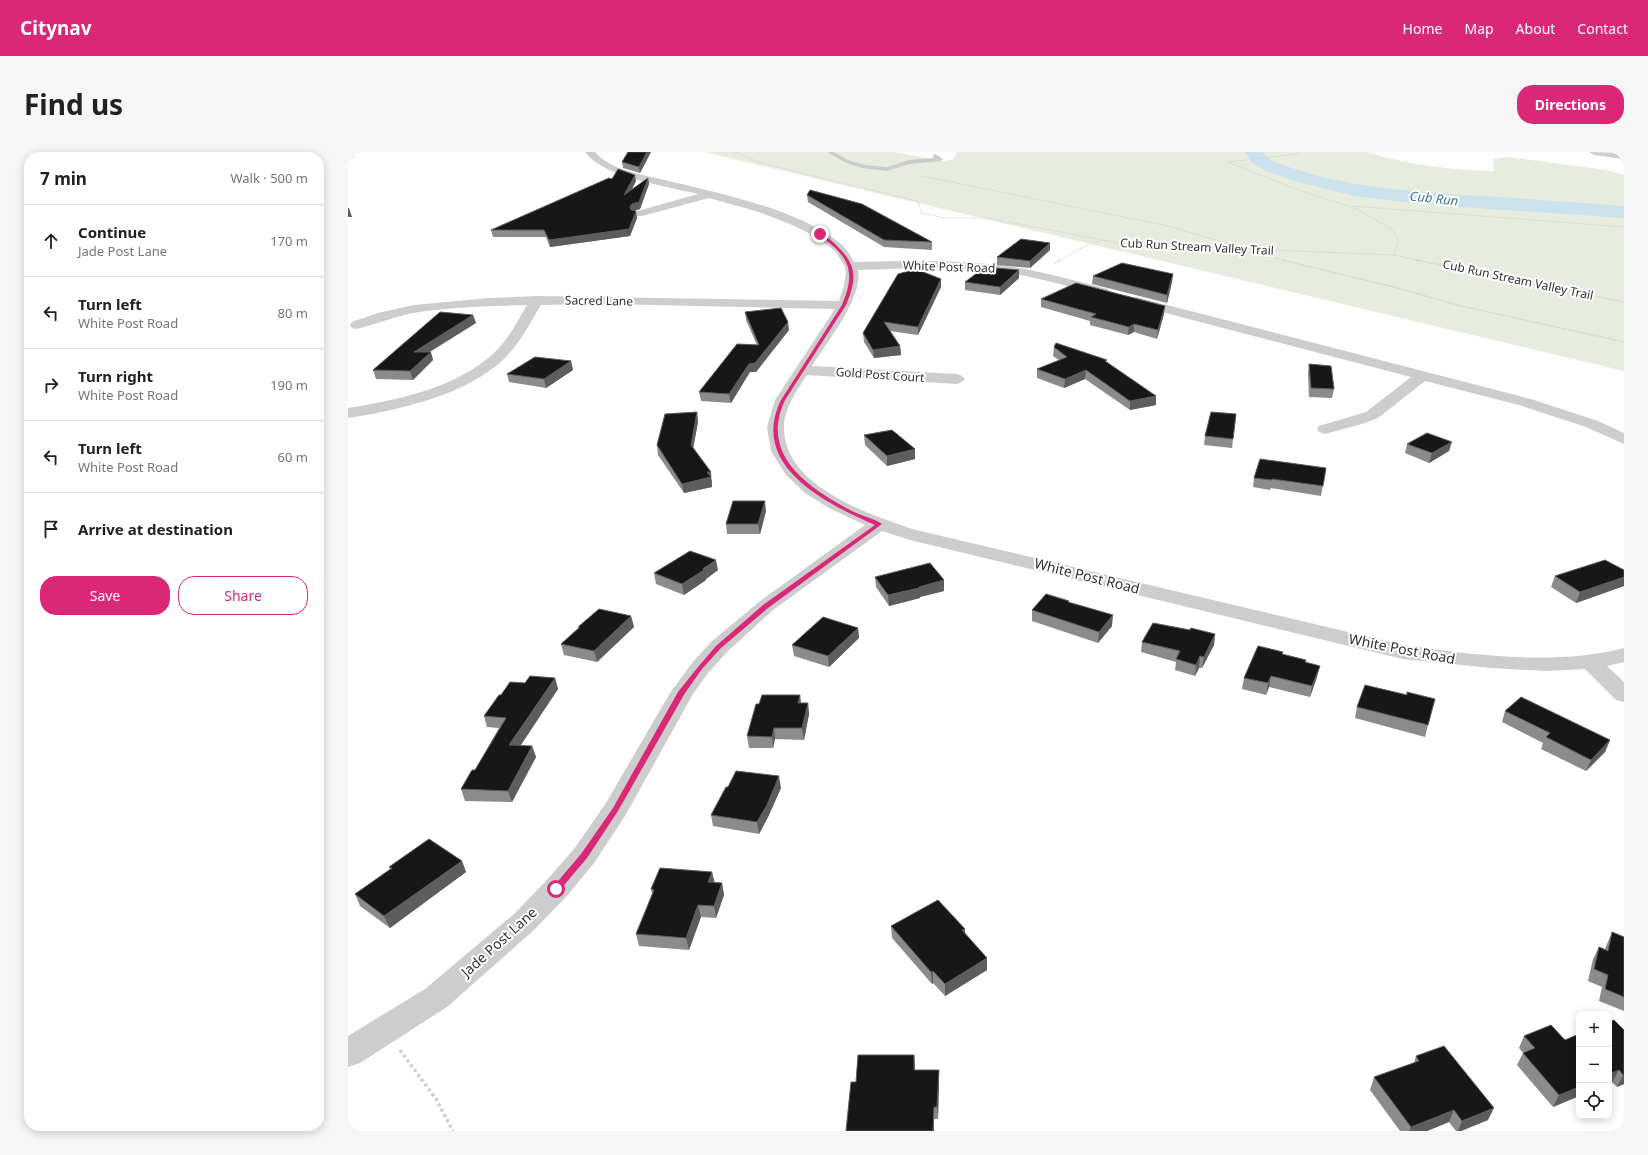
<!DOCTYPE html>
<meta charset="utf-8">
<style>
body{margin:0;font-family:"Noto Sans",sans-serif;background:#f6f6f6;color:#202124}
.controls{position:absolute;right:12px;bottom:12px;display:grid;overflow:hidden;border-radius:8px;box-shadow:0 2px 10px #0003}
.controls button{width:36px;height:36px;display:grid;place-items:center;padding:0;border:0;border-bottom:1px solid #e0e0e0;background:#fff;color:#202124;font:20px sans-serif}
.stop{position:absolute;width:12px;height:12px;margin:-9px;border:3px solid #db2777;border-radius:50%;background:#fff}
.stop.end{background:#db2777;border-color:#fff;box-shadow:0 1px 4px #0008}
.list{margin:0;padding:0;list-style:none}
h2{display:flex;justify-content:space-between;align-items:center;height:52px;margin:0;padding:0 16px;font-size:17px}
h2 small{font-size:13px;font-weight:400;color:#757577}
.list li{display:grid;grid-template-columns:26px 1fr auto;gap:12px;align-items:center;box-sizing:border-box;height:72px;padding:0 16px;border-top:1px solid #e0e0e0}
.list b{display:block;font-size:15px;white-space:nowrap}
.list p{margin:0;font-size:13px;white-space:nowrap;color:#757577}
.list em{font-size:13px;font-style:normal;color:#757577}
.actions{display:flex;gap:8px;padding:12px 16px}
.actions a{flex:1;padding:9px 0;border:1px solid #db2777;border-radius:16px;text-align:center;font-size:14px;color:#db2777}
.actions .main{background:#db2777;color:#fff}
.icon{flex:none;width:22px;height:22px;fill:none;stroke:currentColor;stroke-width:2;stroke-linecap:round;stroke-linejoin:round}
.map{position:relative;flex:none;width:1276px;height:979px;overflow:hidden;border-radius:16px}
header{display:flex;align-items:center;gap:24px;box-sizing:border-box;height:56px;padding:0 20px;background:#db2777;color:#fff}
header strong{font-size:19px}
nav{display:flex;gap:22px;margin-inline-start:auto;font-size:14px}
.intro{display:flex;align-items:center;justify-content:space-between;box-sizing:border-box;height:96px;padding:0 24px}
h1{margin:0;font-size:28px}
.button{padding:10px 18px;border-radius:16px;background:#db2777;color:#fff;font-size:14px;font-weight:700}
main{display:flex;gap:24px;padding:0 24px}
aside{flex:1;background:#fff;border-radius:16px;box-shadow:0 2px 10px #0003}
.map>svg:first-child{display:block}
.green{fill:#e7edde}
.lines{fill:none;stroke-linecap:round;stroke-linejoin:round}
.river{fill:#cbe1ed;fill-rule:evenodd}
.path-far2{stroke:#cdcdcd;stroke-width:1;stroke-dasharray:1 1;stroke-linecap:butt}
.path-far1{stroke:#cdcdcd;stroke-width:1.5;stroke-dasharray:1.5 1.5;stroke-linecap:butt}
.path{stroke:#cdcdcd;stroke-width:3.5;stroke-dasharray:3 3;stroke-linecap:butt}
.service{fill:#cdcdcd;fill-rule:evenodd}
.minor{fill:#cdcdcd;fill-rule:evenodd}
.wall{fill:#8b8b8b}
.shaded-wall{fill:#5d5d5d}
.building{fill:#171717;stroke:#5d5d5d}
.route{fill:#db2777}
.labels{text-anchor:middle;stroke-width:4;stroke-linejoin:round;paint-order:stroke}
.far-street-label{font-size:12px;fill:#303030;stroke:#fff}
.far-water-label{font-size:13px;font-style:italic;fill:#3d7794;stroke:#fff}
.street-label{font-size:14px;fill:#303030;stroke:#fff}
</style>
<header>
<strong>Citynav</strong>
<nav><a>Home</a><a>Map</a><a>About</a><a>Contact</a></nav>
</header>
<div class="intro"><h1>Find us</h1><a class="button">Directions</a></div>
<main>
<aside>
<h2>7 min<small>Walk · 500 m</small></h2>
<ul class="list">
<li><svg class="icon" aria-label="ahead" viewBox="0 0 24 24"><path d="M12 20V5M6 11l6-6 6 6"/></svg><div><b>Continue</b><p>Jade Post Lane</p></div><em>170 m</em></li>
<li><svg class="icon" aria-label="left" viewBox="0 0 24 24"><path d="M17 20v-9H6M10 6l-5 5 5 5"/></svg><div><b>Turn left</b><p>White Post Road</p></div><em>80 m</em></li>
<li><svg class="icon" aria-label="right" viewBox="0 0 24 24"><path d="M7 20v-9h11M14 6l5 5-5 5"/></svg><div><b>Turn right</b><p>White Post Road</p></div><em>190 m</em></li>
<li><svg class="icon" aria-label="left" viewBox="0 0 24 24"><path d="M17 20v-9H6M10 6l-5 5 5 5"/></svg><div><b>Turn left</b><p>White Post Road</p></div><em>60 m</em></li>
<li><svg class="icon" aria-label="arrive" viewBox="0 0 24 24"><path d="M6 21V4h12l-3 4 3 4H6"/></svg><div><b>Arrive at destination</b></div></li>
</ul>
<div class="actions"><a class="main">Save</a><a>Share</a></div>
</aside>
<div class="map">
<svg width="1276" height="979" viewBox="0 0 1276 979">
<rect width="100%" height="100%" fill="#fff"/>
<!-- green -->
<path class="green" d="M356,0H545L596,9L605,7L609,0H1019C1060,13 1103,18 1146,19L1145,7L1160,5L1259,18L1276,23V219Z"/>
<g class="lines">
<!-- river -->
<path class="river" d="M897,0H915C921,10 936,13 947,17C1017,40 1093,41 1166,46C1203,49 1239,51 1276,54V66L1082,53L1006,44L950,30L918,19L904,11Z"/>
<!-- path-far2 -->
<g class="path-far2">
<polyline points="387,0 413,11 569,49 571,51 573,61 598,66 640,66 775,92 1046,103 1073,109"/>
<polyline points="951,0 950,2 880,10 948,37 1009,57 1045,78 1050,89 1046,103"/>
<polyline points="0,6 7,5"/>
<polyline points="574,24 820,74 895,96"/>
<polyline points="1005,54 1276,75"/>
<polyline points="906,99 937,109"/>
<polyline points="711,109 737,94 754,88"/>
</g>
<!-- path-far1 -->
<g class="path-far1">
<polyline points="934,108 1046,135 1109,153 1276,190"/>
<polyline points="1068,108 1276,150"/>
<polyline points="707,111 713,108"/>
</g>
<!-- path -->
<polyline class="path" points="52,898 88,947 105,979"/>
<!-- service -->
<polygon class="service" points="479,0 486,0 500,8 517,13 539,15 561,8 586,6 584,4 587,2 595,7 592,9 562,12 539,19 514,16 496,10"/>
<!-- minor -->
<g class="minor">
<path d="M237,0H247C262,17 287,21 308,26C361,39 456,57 496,95C500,99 503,105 506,110C559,109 612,107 665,115C697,120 728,129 760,137L761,140L760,143L755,144C725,136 696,127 666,122C614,114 562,116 510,118C515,146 479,190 464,214L609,222L614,224L617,227L614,230L609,232L459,223C449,238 436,257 436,275C435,335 523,363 568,378L1055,493C1125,503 1207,514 1276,496V510L1259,514L1276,530V550L1268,548L1237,517L1199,519L1143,516L1055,507L562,388L534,379L425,458L379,500L360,521L345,542L277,664L246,711L218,745L186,778L99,855L12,911L0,915V884L77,837L166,762L198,729L226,697L258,651L322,541L344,511L363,490L411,450L517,373L481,356L457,341L438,323L423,299L419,275L427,248L487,157L260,152L193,153C182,171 172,191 157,206C119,243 51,258 0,266V256C50,248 108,236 146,201C160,188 169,170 179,153C142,154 102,155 65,161C46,165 28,172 9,177L4,176L2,173L4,170L30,161L66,153L141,146L189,144L491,149L496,134L498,120L497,115L488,100L469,85L442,72L411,60L361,46L294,64H286L285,62L286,60L350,42C319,34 256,26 237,0Z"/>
<polygon points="1241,0 1276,1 1276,7 1246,3"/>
<polygon points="788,145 1183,247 1250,269 1276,281 1276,292 1238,275 1171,253 1077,229 1030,266 1014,272 977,282 971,280 969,277 971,274 1018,260 1063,225 783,152 781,149 783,146"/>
</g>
</g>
<!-- wall -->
<g class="wall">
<polygon points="303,0 292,21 275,16 274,10"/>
<polygon points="300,26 301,32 292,57 286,58 289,66 282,84 202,95 198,85 145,85 143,78 264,27 288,29 284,38"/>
<polygon points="459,43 584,90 584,98 536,95 460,50"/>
<polygon points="702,98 682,116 649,113 649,105"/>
<polygon points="825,122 824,130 819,151 744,132 745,124"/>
<polygon points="671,126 652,143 617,138 617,130"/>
<polygon points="593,135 570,183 542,179 552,194 553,203 526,206 516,190 515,181"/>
<polygon points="693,147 816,162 809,187 786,180 780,183 742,173 742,169 693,155"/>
<polygon points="397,160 441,178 408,220 402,220 383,251 353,249 351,240 409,193 398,168"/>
<polygon points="125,163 128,171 82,200 85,208 65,228 28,227 25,218"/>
<polygon points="706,195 759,210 808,244 808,253 782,258 737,227 716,236 689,226 689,217 711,208 705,204"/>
<polygon points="223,209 225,218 198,236 161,230 159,222"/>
<polygon points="961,212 986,237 984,246 961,245 960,221"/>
<polygon points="349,260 350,270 345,296 364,329 364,335 336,341 310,303 309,293"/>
<polygon points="888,262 884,296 856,293 857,284"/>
<polygon points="516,283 567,297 567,307 539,314 517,293"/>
<polygon points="1059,292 1101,299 1081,311 1057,301"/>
<polygon points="978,316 973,344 923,336 922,338 905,335 906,326"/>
<polygon points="418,359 412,382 379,382 378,372"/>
<polygon points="370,418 358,427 358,428 336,443 308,432 306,421"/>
<polygon points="1207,424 1276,425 1276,434 1228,451 1203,435"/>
<polygon points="527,425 596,428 596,439 572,445 572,446 541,454 528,435"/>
<polygon points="721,449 721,451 764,474 750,491 684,469 684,458"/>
<polygon points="283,464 286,475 249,510 216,503 213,492 231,476 230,475"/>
<polygon points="510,476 511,486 481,515 446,504 444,493"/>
<polygon points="842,478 867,482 866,493 854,516 851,516 847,524 827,518 828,510 793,500 794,490"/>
<polygon points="934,503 958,510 969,525 962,545 921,535 918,543 894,537 896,526"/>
<polygon points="207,526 210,537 172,594 184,594 188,605 164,650 117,649 113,637 127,618 151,576 139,575 136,564 153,543 177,531"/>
<polygon points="452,543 453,551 460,551 461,562 456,588 427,587 425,596 401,596 399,584 411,552"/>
<polygon points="1009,555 1080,573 1077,585 1007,566"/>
<polygon points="1157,559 1262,588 1257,600 1238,619 1193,597 1195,591 1154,570"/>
<polygon points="433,636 420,665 411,682 365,674 363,663"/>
<polygon points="114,709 118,720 42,776 12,754 7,742 43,718 41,715"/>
<polygon points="364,720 366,731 374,731 376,743 368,766 353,765 341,798 291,794 288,782 304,742 303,737"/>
<polygon points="543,774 617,777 617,782 639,806 639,818 597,844 585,831 584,832 544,786"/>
<polygon points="1264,780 1276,785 1276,859 1251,849 1254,835 1240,829 1245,807 1251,795 1257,797 1259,792"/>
<polygon points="1261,870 1276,878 1276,932 1269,935 1264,930 1261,931"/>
<polygon points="1231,882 1231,944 1205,955 1169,913 1175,901 1171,896 1176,884 1217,888"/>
<polygon points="566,903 567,918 591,930 590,967 586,967 508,930"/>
<polygon points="1068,904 1140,968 1113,979 1108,979 1101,970 1079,979 1052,979 1022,938 1026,925 1066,911"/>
</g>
<!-- shaded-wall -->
<g class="shaded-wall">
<polygon points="299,0 303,0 292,21 291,15"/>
<polygon points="287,23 288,29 277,49 276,43"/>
<polygon points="300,26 301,32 292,57 286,59 284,61 282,55"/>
<polygon points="0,56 1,56 4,65 0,65"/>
<polygon points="288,59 289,66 282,84 202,95 201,88"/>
<polygon points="702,91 702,98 682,116 682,109"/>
<polygon points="671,118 671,126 652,143 652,135"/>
<polygon points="825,122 824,130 819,151 819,143"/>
<polygon points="593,127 593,135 570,183 570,175"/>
<polygon points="817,154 816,162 809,187 810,178"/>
<polygon points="125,163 128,171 68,208 66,200"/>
<polygon points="440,170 441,178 408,220 402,220 383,251 381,242 401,212"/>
<polygon points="786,172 786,180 780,183 781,175"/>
<polygon points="552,194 553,203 526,206 525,198"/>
<polygon points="83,200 85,208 65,228 62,219"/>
<polygon points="223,209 225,218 198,236 196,227"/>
<polygon points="738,218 737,227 716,236 717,227"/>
<polygon points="808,244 808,253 782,258 782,249"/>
<polygon points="349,260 350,270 344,302 343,293"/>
<polygon points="1104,290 1101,299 1081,311 1084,301"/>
<polygon points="567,297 567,307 539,314 539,304"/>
<polygon points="359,320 363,320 364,335 336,341 334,332"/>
<polygon points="417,349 418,359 412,382 410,372"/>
<polygon points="368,408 370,418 358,427 358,428 336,443 334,432"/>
<polygon points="1276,425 1276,434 1228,451 1232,440"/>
<polygon points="596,428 596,439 572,445 572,446 541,454 540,443"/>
<polygon points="765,463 764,474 750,491 751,480"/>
<polygon points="283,464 286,475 249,510 246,499"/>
<polygon points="510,476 511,486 481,515 480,504"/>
<polygon points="867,482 866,493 854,516 856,505"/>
<polygon points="852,504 851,516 847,524 848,513"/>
<polygon points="972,514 969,525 962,545 964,534"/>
<polygon points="923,524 921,535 918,543 920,531"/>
<polygon points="207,526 210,537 165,605 161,593"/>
<polygon points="452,543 453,555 450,551"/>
<polygon points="460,551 461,562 456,588 454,576"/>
<polygon points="426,576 427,587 425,596 424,585"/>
<polygon points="1262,588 1257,600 1238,619 1243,608"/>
<polygon points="184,594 188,605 164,650 160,639"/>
<polygon points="431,624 433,636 420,665 411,682 409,670"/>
<polygon points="114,709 118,720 42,776 36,764"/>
<polygon points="364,720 367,732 360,730"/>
<polygon points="374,731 376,743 368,766 366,754"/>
<polygon points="350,753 353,765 341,798 338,786"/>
<polygon points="617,777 617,789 614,778"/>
<polygon points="639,806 639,818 597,844 597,832"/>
<polygon points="585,819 585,831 584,832 583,820"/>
<polygon points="566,903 567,915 566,930"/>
<polygon points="591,918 591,930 590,967 589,955"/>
<polygon points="1271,918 1264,930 1261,931 1261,922"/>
<polygon points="1275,923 1276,923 1276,932 1269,935"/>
<polygon points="1231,935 1231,944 1205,955 1211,943"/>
<polygon points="586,955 586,979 585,979"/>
<polygon points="1146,956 1140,968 1113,979 1110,979 1114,969"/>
<polygon points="1106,958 1101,970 1079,979 1061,979 1063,975"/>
</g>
<!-- building -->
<g class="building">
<polygon points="280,0 299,0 291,15 274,10"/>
<polygon points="270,17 287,23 276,43 300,26 291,50 284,52 282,55 283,58 288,59 281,77 201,88 196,78 143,78 261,26 264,27"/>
<polygon points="462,38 514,52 584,90 536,88 459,43"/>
<polygon points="673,87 702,91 682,109 649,105"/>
<polygon points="774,111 825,122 819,143 745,124"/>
<polygon points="637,115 671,118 652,135 617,130"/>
<polygon points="568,117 593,127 570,175 536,170 552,194 525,198 515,181 550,122"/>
<polygon points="728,131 817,154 810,178 786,172 781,175 743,165 748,162 693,147"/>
<polygon points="433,156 440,170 407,211 401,212 381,242 351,240 389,192 411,193 397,160"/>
<polygon points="92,160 125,163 66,200 83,200 62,219 25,218"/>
<polygon points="708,191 759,208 757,209 808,244 782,249 738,218 717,227 689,217 719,205 706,195"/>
<polygon points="187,205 223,209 196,227 159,222"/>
<polygon points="961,212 983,214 986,237 963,236"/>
<polygon points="349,260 343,293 363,320 359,320 363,325 334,332 309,293 317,262"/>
<polygon points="863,260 888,262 885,287 857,284"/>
<polygon points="544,278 567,297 539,304 516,283"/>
<polygon points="1079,281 1104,290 1084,301 1059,292"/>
<polygon points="912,307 978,316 975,334 924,327 924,328 906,326"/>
<polygon points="385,349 417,349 410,372 378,372"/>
<polygon points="342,399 368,408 355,417 356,418 334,432 306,421"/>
<polygon points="1257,408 1276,418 1276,425 1232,440 1207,424"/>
<polygon points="582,411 596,428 571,435 571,436 540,443 527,425"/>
<polygon points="698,442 721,449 720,450 765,463 751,480 684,458"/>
<polygon points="251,457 283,464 246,499 213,492 232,475 230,475"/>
<polygon points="475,465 510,476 480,504 444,493"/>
<polygon points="805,471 842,478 843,476 867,482 856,505 852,504 848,513 828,507 832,499 794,490"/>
<polygon points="910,494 935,500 934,502 958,508 957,510 972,514 964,534 923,524 920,531 896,526"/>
<polygon points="182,524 207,526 161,593 184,594 160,639 113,637 124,618 127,618 158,566 136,564 151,543 153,543 162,530 177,531"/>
<polygon points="1017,533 1059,543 1059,540 1087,547 1080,573 1009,555"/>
<polygon points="414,543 452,543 450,551 460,551 454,576 426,576 424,585 399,584 408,552 411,552"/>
<polygon points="1173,545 1262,588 1243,608 1198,585 1202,581 1157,559"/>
<polygon points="388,619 431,624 419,653 409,670 363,663 378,635 380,635"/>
<polygon points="81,687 114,709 36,764 7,742 44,716 41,715"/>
<polygon points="312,716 364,720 360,730 374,731 366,754 350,753 338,786 288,782 306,738 303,737"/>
<polygon points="590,748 617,777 614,778 639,806 597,832 585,819 583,820 543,774"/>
<polygon points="1264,780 1276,785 1276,845 1257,837 1260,823 1246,817 1251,795 1260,799"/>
<polygon points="1266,868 1276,878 1276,923 1275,923 1271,918 1261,922 1261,870"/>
<polygon points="1203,873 1217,888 1231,882 1231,935 1211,943 1175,901 1187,896 1176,884"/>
<polygon points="1096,894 1146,956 1114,969 1106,958 1063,975 1026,925 1071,909 1068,904"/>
<polygon points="510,903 566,903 566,918 591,918 589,955 586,955 585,979 498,979 503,930 508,930"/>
</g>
<!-- route -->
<path class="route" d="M472,81C479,85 486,90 491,96C510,115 508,129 498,153L437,248C411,303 460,336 504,359C513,364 526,366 534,372L420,456L373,496L354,517L337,541L270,659L239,706L211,739H205L204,737L205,735L233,702L265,656L330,540L350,515L368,494L415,453L527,373C477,351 401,314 433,248L494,153C509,117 500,104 471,83Z"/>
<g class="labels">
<!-- far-street labels -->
<g class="far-street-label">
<text transform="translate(849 95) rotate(3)" y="4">Cub Run Stream Valley Trail</text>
<text transform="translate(601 115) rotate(2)" y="4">White Post Road</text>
<text transform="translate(1170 128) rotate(12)" y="4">Cub Run Stream Valley Trail</text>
<text transform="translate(251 149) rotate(1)" y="4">Sacred Lane</text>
<text transform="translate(532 223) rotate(4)" y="4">Gold Post Court</text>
</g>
<!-- far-water labels -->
<g class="far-water-label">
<text transform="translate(1086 46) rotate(6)" y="5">Cub Run</text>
</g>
<!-- street labels -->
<g class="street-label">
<text transform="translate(739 424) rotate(14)" y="5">White Post Road</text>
<text transform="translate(1054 497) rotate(11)" y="5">White Post Road</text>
<text transform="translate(151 790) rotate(-42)" y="5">Jade Post Lane</text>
</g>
</g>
</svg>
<div class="controls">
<button>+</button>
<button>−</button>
<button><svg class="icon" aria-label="locate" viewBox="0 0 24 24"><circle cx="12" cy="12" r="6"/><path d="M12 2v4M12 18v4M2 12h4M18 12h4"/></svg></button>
</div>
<div class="stop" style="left:208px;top:737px"></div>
<div class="stop end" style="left:472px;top:82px"></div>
</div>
</main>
